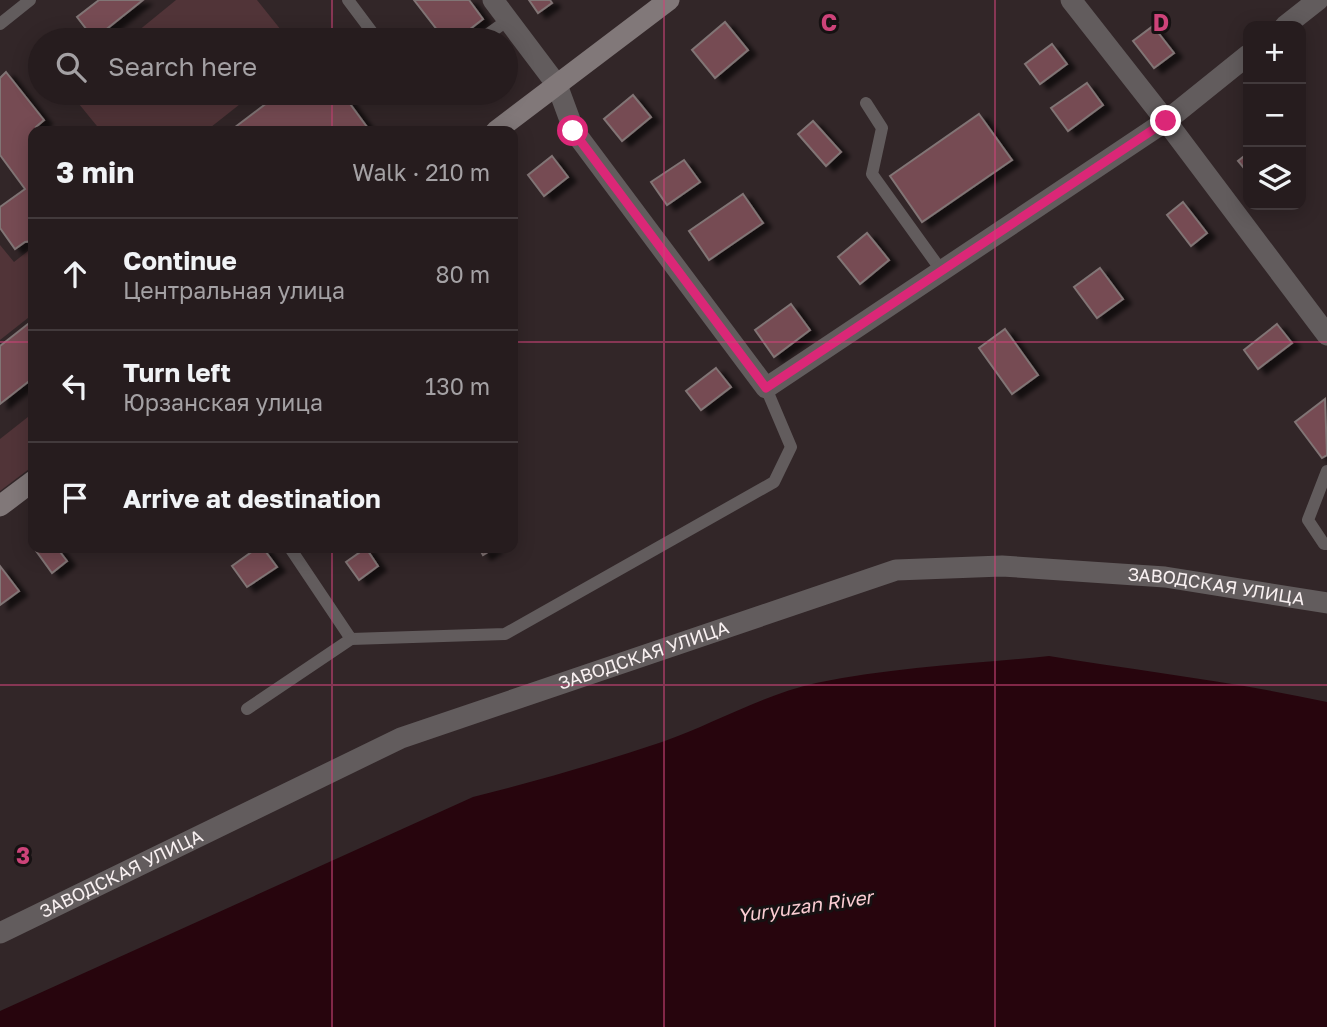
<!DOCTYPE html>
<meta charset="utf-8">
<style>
body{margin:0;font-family:"Golos Text",sans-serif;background:#32292b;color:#f1f3f6}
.controls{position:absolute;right:21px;top:21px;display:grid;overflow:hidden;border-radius:14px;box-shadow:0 4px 18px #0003}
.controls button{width:63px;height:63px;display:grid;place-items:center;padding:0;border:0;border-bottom:2px solid #423a3c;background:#261c1e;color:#f1f3f6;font:35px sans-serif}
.stop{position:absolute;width:21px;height:21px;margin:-16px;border:5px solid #db2777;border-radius:50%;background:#fff}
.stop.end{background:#db2777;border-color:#fff;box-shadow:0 2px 7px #0008}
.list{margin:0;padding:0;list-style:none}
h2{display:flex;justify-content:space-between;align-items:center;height:91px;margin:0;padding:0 28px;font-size:30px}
h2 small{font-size:23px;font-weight:400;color:#a4a1a4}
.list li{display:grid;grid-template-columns:46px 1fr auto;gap:21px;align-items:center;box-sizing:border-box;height:112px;padding:0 28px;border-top:2px solid #423a3c}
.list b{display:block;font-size:26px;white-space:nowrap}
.list p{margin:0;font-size:23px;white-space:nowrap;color:#a4a1a4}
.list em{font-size:23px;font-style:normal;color:#a4a1a4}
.icon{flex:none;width:38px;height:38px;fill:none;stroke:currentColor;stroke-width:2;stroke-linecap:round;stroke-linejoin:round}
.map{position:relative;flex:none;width:1327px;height:1027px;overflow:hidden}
.search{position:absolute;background:#261c1e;box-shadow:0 4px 18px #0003;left:28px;top:28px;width:490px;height:77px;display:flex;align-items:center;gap:18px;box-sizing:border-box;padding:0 24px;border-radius:38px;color:#a4a1a4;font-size:26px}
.panel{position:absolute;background:#261c1e;box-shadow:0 4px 18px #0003;left:28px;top:126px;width:490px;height:427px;border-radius:14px}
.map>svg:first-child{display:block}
.green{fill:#513438}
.water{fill:#27050d}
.building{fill:#764b52;stroke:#817475;stroke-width:2;filter:url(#shadow)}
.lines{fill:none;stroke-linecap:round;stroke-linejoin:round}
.service{stroke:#625c5d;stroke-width:12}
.minor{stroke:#625c5d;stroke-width:21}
.tertiary{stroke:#625c5d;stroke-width:21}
.secondary{stroke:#817879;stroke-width:21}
.route{stroke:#db2777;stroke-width:9}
.grid{fill:none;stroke:#cd4379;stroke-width:2;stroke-opacity:0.55}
.labels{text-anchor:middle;stroke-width:6;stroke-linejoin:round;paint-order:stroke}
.street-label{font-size:18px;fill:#f8f0f1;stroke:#161112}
.water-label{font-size:19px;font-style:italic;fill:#fbcdd3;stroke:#161112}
.grid-label{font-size:23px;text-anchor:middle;font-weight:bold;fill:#cd4379;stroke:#161112;stroke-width:6;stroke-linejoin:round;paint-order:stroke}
</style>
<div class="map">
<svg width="1327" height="1027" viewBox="0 0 1327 1027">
<defs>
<filter id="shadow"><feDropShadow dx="8" dy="4.5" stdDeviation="2" flood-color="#0009"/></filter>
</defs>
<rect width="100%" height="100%" fill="#322628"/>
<!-- green -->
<g class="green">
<polygon points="176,0 257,0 289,40 127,40"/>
<polygon points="70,93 254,93 206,131 101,131"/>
<polygon points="0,245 14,262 33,247 33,314 0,340"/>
<polygon points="33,413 33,466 0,491 0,439"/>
</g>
<!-- water -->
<path class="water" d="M1049,656C1142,671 1235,682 1327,702V1027H0V1011L473,797C536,781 600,763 662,742C713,724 762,695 816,683C892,667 972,664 1049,656Z"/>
<!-- building -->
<g class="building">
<polygon points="99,0 143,0 94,39 77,17"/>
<polygon points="414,0 469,0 483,19 456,40 445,40"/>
<polygon points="529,0 550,0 552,3 538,13"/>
<polygon points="725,22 748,50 715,78 692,50"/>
<polygon points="1153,26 1174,53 1154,68 1133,41"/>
<polygon points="1052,44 1067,64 1040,84 1025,64"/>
<polygon points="6,72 44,120 36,127 39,131 33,131 33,241 25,242 15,249 0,228 0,207 25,189 0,155 0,78"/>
<polygon points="1087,83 1103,105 1068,131 1051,108"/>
<polygon points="280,93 342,93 370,131 230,131"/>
<polygon points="633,95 651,117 622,141 604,119"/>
<polygon points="979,114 1012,160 922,222 890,176"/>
<polygon points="813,121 841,152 826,166 798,134"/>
<polygon points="1248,153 1248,173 1238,161"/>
<polygon points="552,156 568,177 544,196 528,175"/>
<polygon points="684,160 700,182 667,205 651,182"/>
<polygon points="743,194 763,223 709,260 689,231"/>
<polygon points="1183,202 1207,233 1191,246 1167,215"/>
<polygon points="867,233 889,260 860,284 838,257"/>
<polygon points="1100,268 1123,299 1097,318 1074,287"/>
<polygon points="791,304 810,330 774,357 755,330"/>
<polygon points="33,320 33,378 0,404 0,346"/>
<polygon points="1277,324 1292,343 1258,369 1244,350"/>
<polygon points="1005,329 1038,375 1012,394 979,348"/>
<polygon points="716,368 731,387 701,410 686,391"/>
<polygon points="1325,399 1327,455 1322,458 1295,422"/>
<polygon points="34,548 57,548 67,561 52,573"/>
<polygon points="257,548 263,548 277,567 247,587 232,566"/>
<polygon points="366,548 378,566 359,580 346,562"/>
<polygon points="479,548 494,548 483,555"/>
<polygon points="0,566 19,591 0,605"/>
</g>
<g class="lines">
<!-- service -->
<g class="service">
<polyline points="348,0 378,40"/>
<polyline points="0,24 30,0"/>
<polyline points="480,40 508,20"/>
<polyline points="866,103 882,128 872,174 941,270"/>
<polyline points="1327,471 1308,520 1324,544 1327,544"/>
<polyline points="290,548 351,639 505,634 774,482 791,447 766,388"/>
<polyline points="247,709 351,639"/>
</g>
<!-- minor -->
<g class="minor">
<polyline points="493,0 557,85 574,131 766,388 1166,121 1248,55"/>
<polyline points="1071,0 1166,121 1327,335"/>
<polyline points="1285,26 1318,0"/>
</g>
<!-- tertiary -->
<path class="tertiary" id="s1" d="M0,933L401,738L896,570L1002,566L1165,577L1327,603"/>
<!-- secondary -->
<g class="secondary">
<polyline points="496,131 669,0"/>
<polyline points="0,506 33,481"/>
</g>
</g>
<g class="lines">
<!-- route -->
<polyline class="route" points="573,131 766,388 1166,121"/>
</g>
<!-- grid -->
<path class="grid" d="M332,0V40M664,0V1027M995,0V1027M332,93V131M0,342H33M513,342H1327M332,548V1027M0,685H1327"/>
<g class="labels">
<!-- street labels -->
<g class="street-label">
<text dy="6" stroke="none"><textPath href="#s1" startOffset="1290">ЗАВОДСКАЯ УЛИЦА</textPath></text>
<text dy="6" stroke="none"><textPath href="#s1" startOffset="702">ЗАВОДСКАЯ УЛИЦА</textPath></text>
<text dy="6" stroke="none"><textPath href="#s1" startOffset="135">ЗАВОДСКАЯ УЛИЦА</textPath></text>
</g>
<!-- water labels -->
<g class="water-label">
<text transform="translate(805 906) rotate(-8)" y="7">Yuryuzan River</text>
</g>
</g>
<g class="grid-label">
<text x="829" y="31">C</text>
<text x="1161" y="31">D</text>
<text x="23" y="864">3</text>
</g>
</svg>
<div class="controls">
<button>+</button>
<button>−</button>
<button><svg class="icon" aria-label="layers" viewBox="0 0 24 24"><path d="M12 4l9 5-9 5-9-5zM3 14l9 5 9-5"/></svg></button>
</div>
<div class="stop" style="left:573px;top:131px"></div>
<div class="stop end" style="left:1166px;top:121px"></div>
<div class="search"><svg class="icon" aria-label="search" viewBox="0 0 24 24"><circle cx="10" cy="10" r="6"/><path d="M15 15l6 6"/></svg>Search here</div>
<section class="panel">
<h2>3 min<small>Walk · 210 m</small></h2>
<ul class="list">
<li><svg class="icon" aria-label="ahead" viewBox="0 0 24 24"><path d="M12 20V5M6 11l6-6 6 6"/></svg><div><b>Continue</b><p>Центральная улица</p></div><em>80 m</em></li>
<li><svg class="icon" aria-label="left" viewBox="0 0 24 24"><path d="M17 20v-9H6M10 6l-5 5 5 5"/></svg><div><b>Turn left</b><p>Юрзанская улица</p></div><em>130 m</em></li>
<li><svg class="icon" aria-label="arrive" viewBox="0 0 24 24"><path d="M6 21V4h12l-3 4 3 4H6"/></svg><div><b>Arrive at destination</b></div></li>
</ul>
</section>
</div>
